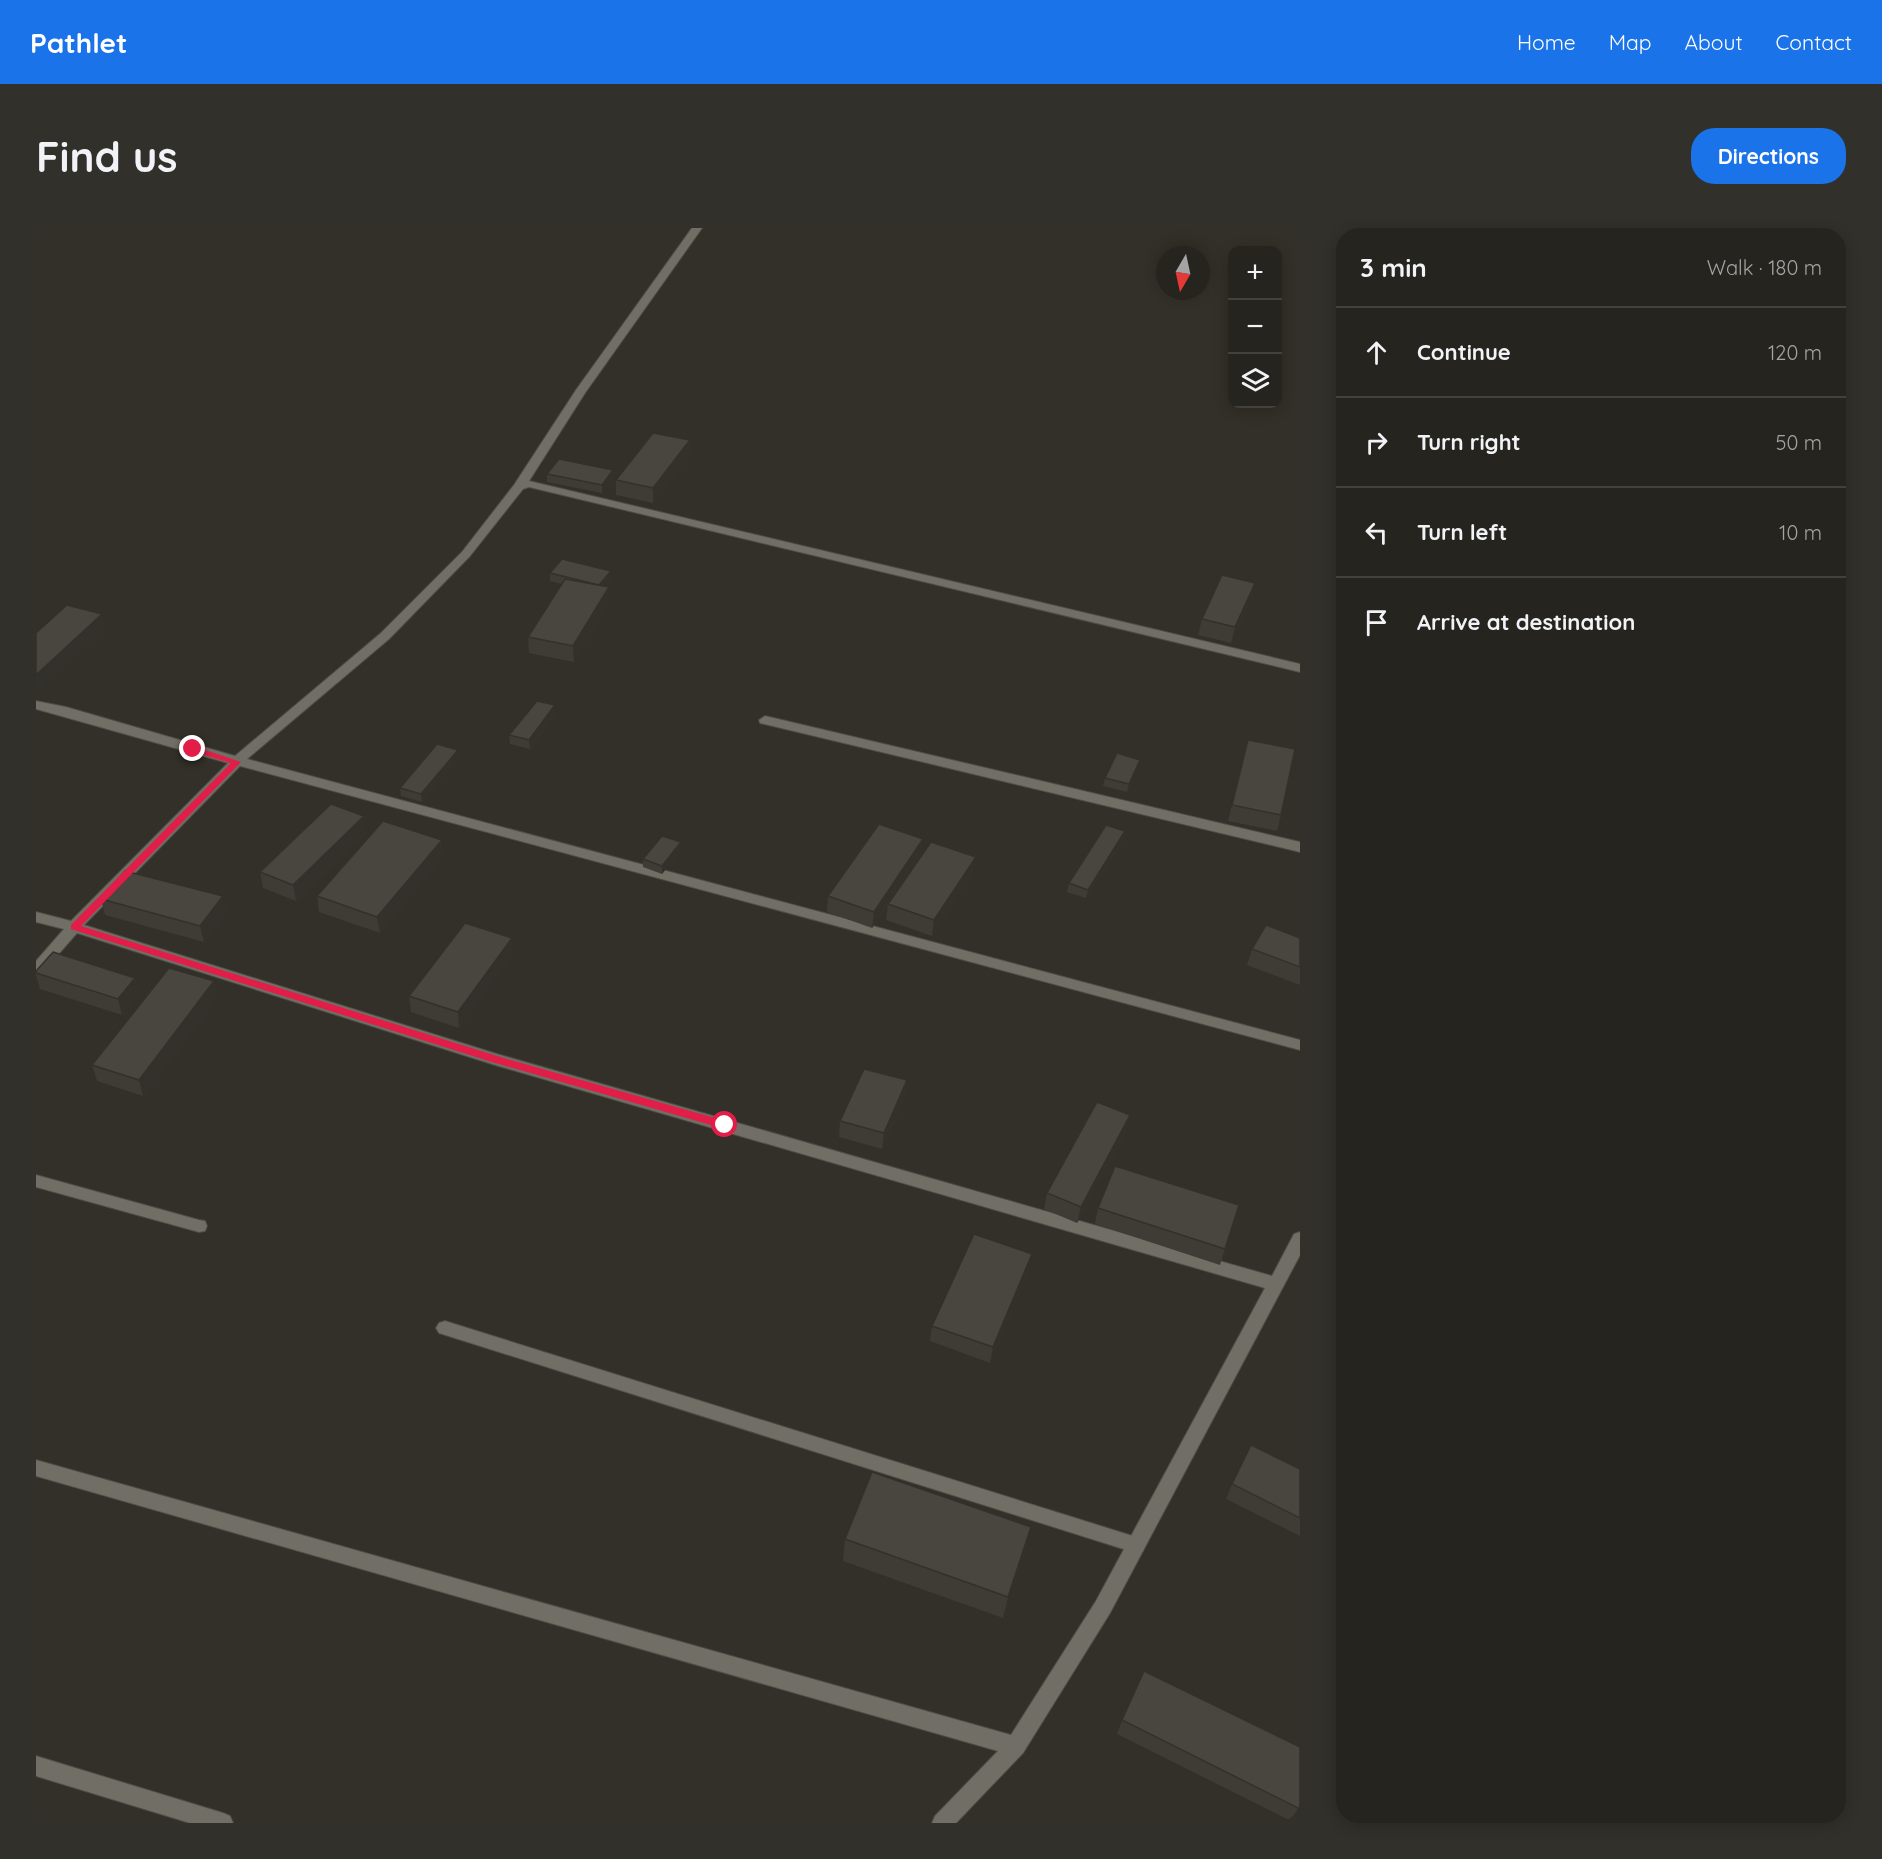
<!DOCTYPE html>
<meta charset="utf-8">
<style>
body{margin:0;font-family:Quicksand,sans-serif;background:#32302b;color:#f1f3f6}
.controls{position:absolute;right:18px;top:18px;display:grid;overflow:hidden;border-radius:12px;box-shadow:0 3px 15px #0003}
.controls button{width:54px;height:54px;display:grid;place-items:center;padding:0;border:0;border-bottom:2px solid #42413c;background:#26241e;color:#f1f3f6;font:30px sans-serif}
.compass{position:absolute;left:1120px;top:18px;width:54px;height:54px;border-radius:50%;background:#26241e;box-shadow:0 3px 15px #0003;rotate:189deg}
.stop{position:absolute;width:18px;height:18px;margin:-14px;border:4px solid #e11d48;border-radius:50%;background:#fff}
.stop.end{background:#e11d48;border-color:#fff;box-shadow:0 2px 6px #0008}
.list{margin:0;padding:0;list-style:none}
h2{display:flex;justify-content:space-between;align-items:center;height:78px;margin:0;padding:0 24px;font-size:26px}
h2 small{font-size:20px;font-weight:400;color:#a4a4a4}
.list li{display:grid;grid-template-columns:39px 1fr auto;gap:18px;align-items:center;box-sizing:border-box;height:90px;padding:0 24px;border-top:2px solid #42413c}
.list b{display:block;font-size:22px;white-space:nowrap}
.list em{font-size:20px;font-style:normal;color:#a4a4a4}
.icon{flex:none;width:33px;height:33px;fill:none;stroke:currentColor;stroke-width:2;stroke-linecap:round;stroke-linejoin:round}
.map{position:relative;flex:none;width:1264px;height:1595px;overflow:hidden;border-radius:24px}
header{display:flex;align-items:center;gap:36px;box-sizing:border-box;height:84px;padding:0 30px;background:#1a73e8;color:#fff}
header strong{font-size:28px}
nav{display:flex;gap:33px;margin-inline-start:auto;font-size:21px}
.intro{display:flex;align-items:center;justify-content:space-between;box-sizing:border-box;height:144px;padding:0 36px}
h1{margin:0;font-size:42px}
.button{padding:15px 27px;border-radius:24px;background:#1a73e8;color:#fff;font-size:21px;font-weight:700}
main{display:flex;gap:36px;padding:0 36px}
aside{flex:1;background:#26241e;border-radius:24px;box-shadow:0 3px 15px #0003}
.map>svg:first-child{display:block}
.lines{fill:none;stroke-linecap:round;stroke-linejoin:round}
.service-casing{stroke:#4e4c46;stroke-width:2}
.minor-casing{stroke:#4e4c46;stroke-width:2}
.service{fill:#706e65;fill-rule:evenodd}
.minor{fill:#706e65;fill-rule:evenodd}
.wall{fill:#3e3c35}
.shaded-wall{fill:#32312b}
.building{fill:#48463e;stroke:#32312b;stroke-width:1.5}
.route{fill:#e11d48}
</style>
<header>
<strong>Pathlet</strong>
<nav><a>Home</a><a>Map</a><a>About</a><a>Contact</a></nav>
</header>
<div class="intro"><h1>Find us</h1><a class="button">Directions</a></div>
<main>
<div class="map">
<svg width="1264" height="1595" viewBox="0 0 1264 1595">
<rect width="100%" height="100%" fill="#323028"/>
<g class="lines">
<!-- service casing -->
<g class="service-casing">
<g id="service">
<polygon points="0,947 163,992 169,993 171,998 169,1003 163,1004 0,959"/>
<polygon points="409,1093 1100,1309 1107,1311 1109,1317 1107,1323 1100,1325 403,1105 400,1100 403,1095"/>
</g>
</g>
<!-- minor casing -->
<g class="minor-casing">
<g id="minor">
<polygon points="656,0 666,0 549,165 493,253 1264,436 1264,444 493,259 487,261 434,328 353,411 211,531 1264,812 1264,822 204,538 48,697 461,826 1236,1048 1258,1006 1264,1004 1264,1027 1074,1385 987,1525 920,1595 896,1595 899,1588 962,1523 0,1248 0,1232 975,1507 1060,1373 1229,1060 459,837 41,705 5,746 0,747 0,733 28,701 0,694 0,684 35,693 192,535 0,481 0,473 30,479 199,528 345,405 426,324 478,257 540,162"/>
<polygon points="729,488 1264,614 1264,624 724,495 723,492"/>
<polygon points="0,1528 187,1585 194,1588 197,1595 154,1595 0,1548"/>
</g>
</g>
<!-- service -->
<use href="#service" class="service"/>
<!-- minor -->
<use href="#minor" class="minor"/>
</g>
<!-- wall -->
<g class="wall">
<polygon points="654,227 617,275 580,267 580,252"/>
<polygon points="577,242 577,250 566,265 511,254 511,246"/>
<polygon points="575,343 575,351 569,358 573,359 573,375 538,434 493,425 492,409 526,356 514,353 514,345"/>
<polygon points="1219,355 1215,370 1195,415 1162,407 1166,391"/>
<polygon points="520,486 494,521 474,516 473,507"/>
<polygon points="1212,512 1245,587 1241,603 1192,593"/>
<polygon points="422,522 423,530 386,574 365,568 364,560"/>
<polygon points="1102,540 1091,564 1067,558 1069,550"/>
<polygon points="1089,603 1087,612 1050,670 1031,664 1033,655"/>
<polygon points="330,605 260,673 227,660 224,644"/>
<polygon points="645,614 645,622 626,646 607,639 607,631"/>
<polygon points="885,627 862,661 937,645 896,708 850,692 852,677 836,700 791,684 792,668"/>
<polygon points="407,628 344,705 283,684 281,668"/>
<polygon points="187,668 191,684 168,714 69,687 65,671"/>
<polygon points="1264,710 1264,757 1211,737 1216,721"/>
<polygon points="477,726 423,800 375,784 373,768"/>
<polygon points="0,743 99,750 104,766 86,787 4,761 0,747"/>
<polygon points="182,769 107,868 61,853 56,837"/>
<polygon points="871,852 869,869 846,921 803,909 804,893"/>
<polygon points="1090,903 1041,995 1008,981 1011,965"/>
<polygon points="1203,977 1184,1037 1059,996 1062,980"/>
<polygon points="993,1042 954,1135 894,1113 896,1098"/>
<polygon points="1264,1241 1264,1308 1190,1271 1196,1256"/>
<polygon points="995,1299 990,1320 967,1390 807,1333 809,1311"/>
<polygon points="1086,1492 1264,1580 1257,1594 1081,1506"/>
</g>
<!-- shaded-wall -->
<g class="shaded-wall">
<polygon points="654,212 654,227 617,275 617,260"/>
<polygon points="577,242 577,250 566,265 566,257"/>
<polygon points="575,343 575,351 563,365 563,357"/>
<polygon points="1219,355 1215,370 1195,415 1199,399"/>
<polygon points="573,359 573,375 538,434 537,418"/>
<polygon points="66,386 69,402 2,464 0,455 0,447"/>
<polygon points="519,477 520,486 494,521 493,512"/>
<polygon points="422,522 423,530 386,574 385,566"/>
<polygon points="1104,532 1102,540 1091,564 1093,556"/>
<polygon points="328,588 330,605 260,673 257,657"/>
<polygon points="1089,603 1087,612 1050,670 1052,662"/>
<polygon points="887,611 885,627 836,700 838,684"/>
<polygon points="406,612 407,628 344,705 341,689"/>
<polygon points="645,614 645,622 626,646 626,638"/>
<polygon points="940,629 937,645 896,708 898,692"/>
<polygon points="187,668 191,684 168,714 164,698"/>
<polygon points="476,710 477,726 423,800 422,784"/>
<polygon points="99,750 104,766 86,787 82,771"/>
<polygon points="178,753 182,769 107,868 103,852"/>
<polygon points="871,852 869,869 846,921 848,905"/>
<polygon points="1094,887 1090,903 1041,995 1045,979"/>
<polygon points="996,1026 993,1042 954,1135 957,1119"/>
<polygon points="995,1299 990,1320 967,1390 972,1369"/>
</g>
<!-- building -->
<g class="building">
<polygon points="617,205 654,212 617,260 580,252"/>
<polygon points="523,231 577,242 566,257 511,246"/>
<polygon points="526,331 575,343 563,357 514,345"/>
<polygon points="1186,347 1219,355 1199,399 1166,391"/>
<polygon points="529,351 573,359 537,418 492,409"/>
<polygon points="31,377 66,386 0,447 0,405"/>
<polygon points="501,473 519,477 493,512 473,507"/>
<polygon points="1212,512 1259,521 1245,587 1196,577"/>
<polygon points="401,516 422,522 385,566 364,560"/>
<polygon points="1081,525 1104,532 1093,556 1069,550"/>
<polygon points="295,576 328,588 257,657 224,644"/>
<polygon points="347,593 406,612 341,689 281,668"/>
<polygon points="843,596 887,611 838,684 792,668"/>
<polygon points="1070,597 1089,603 1052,662 1033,655"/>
<polygon points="626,608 645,614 626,638 607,631"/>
<polygon points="895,614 940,629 898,692 852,676"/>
<polygon points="89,643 187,668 164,698 65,671"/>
<polygon points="429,695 476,710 422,784 373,768"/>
<polygon points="1230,697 1264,710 1264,739 1216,721"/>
<polygon points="17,724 99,750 82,771 0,745 0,743"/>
<polygon points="133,740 178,753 103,852 56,837"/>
<polygon points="828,841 871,852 848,905 804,893"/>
<polygon points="1061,874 1094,887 1045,979 1011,965"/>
<polygon points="1079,938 1203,977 1189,1021 1062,980"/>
<polygon points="938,1006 996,1026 957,1119 896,1098"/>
<polygon points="1215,1217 1264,1241 1264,1290 1196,1256"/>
<polygon points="836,1244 995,1299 972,1369 809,1311"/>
<polygon points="1108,1443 1264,1519 1264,1581 1086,1492"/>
</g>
<!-- route -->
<polygon class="route" points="157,518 205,534 45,698 461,828 693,894 693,900 689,901 456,834 35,701 35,697 195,535 154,523 152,521"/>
</svg>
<div class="controls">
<button>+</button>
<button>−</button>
<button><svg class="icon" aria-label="layers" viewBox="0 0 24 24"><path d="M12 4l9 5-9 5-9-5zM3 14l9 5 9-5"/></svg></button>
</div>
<svg class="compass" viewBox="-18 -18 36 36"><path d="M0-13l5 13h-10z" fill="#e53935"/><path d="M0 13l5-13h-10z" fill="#a4a4a4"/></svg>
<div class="stop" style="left:689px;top:897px"></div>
<div class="stop end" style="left:157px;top:521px"></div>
</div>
<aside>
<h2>3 min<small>Walk · 180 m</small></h2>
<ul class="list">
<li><svg class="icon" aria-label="ahead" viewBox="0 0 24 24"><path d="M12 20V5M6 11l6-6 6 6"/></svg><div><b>Continue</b></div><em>120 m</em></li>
<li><svg class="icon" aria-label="right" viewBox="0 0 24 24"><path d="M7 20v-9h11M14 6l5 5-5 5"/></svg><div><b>Turn right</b></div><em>50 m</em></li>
<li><svg class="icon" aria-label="left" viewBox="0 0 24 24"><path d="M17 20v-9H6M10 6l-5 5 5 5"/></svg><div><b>Turn left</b></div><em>10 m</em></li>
<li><svg class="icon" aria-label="arrive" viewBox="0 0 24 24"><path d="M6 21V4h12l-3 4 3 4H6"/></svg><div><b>Arrive at destination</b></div></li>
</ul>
</aside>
</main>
